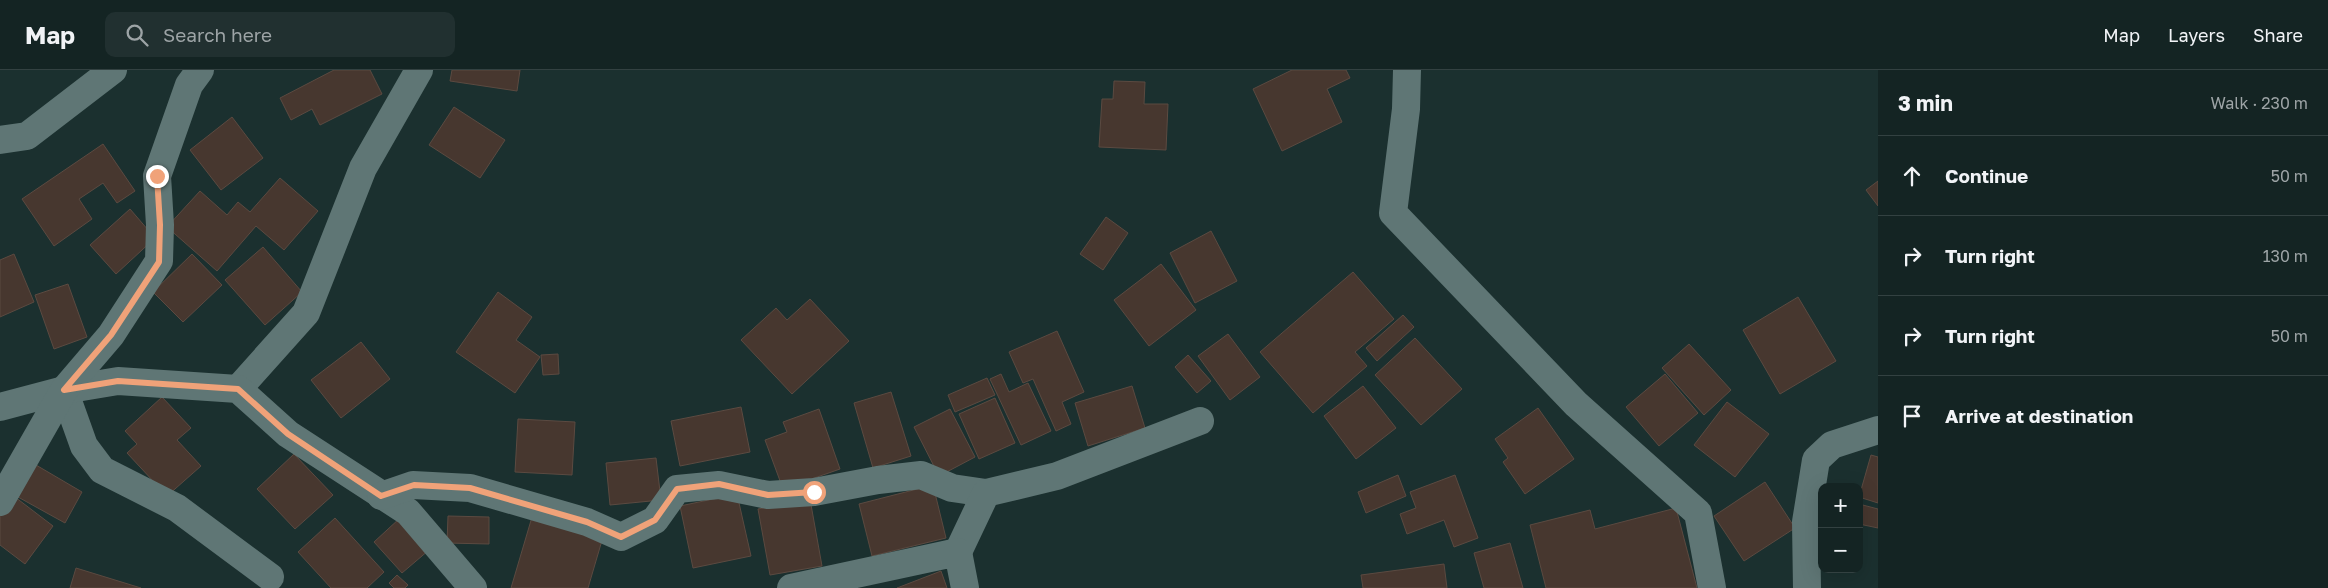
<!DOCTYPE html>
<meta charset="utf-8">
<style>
body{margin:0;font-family:"Golos Text",sans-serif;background:#213030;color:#f1f3f6}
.controls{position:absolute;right:15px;bottom:15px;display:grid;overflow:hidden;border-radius:10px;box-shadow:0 5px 20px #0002}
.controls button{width:45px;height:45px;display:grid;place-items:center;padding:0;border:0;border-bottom:1px solid #334141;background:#142423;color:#f1f3f6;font:25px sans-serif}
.stop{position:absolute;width:15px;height:15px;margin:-11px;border:4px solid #f0a279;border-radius:50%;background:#fff}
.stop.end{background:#f0a279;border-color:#fff;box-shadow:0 1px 5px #0008}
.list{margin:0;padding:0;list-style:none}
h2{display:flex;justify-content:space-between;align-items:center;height:65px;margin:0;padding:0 20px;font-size:21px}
h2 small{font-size:16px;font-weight:400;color:#9da4a6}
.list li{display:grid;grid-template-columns:32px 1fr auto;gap:15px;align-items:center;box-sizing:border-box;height:80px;padding:0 20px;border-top:1px solid #334141}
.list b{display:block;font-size:19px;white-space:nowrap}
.list em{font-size:16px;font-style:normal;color:#9da4a6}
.icon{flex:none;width:28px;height:28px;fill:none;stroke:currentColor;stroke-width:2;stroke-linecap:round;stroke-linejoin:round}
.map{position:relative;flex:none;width:1878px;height:518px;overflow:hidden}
header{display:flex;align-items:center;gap:30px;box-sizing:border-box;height:70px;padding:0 25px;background:#142423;border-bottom:1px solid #334141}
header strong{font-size:24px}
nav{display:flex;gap:28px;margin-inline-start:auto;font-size:18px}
.search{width:350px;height:45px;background:#213030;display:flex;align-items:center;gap:12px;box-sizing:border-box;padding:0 18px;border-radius:10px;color:#9da4a6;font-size:19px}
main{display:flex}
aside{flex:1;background:#142423}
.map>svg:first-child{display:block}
.building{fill:#47372f;stroke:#5b4a41}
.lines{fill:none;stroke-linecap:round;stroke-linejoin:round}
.minor{stroke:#5f7675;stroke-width:28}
.route{stroke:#f0a279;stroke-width:6}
</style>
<header>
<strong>Map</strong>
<div class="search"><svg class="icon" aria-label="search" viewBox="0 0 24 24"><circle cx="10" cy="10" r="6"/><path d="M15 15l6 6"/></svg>Search here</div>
<nav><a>Map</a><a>Layers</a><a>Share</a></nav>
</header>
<main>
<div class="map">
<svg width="1878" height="518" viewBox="0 0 1878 518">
<rect width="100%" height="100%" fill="#1b302f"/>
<!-- building -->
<g class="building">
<polygon points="334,0 370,0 382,24 320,55 312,39 291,50 280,28"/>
<polygon points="452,0 520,0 517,21 450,11"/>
<polygon points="1292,0 1346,0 1350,8 1327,19 1342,52 1282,81 1253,19"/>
<polygon points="1114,11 1145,12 1144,34 1168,34 1166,80 1099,77 1102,29 1113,29"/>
<polygon points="454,37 505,70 480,108 429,75"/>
<polygon points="232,47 263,88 221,120 190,80"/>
<polygon points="103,74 135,121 117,133 103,113 79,129 92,149 54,176 22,129"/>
<polygon points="280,108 318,141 284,180 256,156 217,201 167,157 200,121 227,145 238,132 250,142"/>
<polygon points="1878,111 1878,136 1866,120"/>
<polygon points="130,139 155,168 116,204 90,175"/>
<polygon points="1106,147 1128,163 1103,200 1080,184"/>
<polygon points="1211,161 1237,211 1195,233 1170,183"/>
<polygon points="263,177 302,222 265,255 225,210"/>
<polygon points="14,184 34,232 0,247 0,190"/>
<polygon points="192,184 222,215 183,252 153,222"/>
<polygon points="1161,194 1196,240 1149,276 1114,230"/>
<polygon points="1353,202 1394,249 1355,282 1367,296 1313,343 1260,282"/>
<polygon points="68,214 87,267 54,279 35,225"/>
<polygon points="498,222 532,247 516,270 540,287 515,323 456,282"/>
<polygon points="1798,227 1836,291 1780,324 1743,260"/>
<polygon points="810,229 849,271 792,324 741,270 776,238 787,250"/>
<polygon points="1403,245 1414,257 1377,291 1366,278"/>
<polygon points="1057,261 1084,322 1062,332 1071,354 1056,361 1033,309 1023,313 1009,282"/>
<polygon points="1228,264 1260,307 1230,330 1198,286"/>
<polygon points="1415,268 1462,319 1421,355 1375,305"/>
<polygon points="361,272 390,309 341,348 311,310"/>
<polygon points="1689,274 1731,320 1704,345 1662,298"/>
<polygon points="558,284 559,304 543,305 541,285"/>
<polygon points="1188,285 1211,311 1197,323 1175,297"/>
<polygon points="1001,304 1009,322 1028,313 1051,361 1021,375 990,309"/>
<polygon points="1665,304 1698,343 1659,376 1626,337"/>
<polygon points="987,308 995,325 955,342 948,325"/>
<polygon points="1132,316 1145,358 1088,376 1075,333"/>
<polygon points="1363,316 1396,358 1356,389 1324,346"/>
<polygon points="891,322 911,386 873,398 854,333"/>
<polygon points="162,327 191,358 177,370 201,396 167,426 127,383 137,374 125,361"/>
<polygon points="995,328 1015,373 979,389 959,344"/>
<polygon points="1727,332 1769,364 1735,407 1694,375"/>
<polygon points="741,337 750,382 680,396 671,351"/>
<polygon points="1538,338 1574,389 1525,424 1503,392 1508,388 1495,369"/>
<polygon points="819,339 840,399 783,419 765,370 787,362 783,352"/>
<polygon points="950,339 975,387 939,406 914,357"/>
<polygon points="518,349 575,352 572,405 515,402"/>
<polygon points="294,384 333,425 295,459 257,419"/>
<polygon points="1871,385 1878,387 1878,433 1859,427"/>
<polygon points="656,388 661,430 610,435 606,393"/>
<polygon points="36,395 82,422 65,453 18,427"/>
<polygon points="1398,405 1406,426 1366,443 1358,422"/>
<polygon points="1455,405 1478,468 1454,477 1444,450 1407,464 1400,444 1416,438 1410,422"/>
<polygon points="1765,412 1795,458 1744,491 1714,446"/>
<polygon points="933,415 946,468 872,486 859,434"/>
<polygon points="737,424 751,486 693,498 680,436"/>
<polygon points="15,427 53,456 25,494 0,475 0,446"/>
<polygon points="810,429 822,496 770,505 758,439"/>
<polygon points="1859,434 1878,439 1878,458 1859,454"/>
<polygon points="1676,438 1697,518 1546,518 1530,455 1590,440 1595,459"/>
<polygon points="448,446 489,447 489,474 447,473"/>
<polygon points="532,447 603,467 588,518 511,518"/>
<polygon points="335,448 384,502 367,518 331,518 298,482"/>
<polygon points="400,448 429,480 402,503 374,472"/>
<polygon points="1510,473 1523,518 1484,518 1474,483"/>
<polygon points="1444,494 1447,518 1363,518 1361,505"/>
<polygon points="76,498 141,518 70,518"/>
<polygon points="941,501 947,518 897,518"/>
<polygon points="397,505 408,515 405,518 394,518 389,513"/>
</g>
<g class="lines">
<!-- minor -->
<g class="minor">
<polyline points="1407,0 1406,39 1393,143 1576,334 1698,443 1712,518"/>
<polyline points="0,70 27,66 113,0"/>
<polyline points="238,319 306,243 363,98 419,0"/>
<polyline points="64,320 84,376 102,400 177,438 270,507"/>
<polyline points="0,337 64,320 118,311 238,319 288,364 408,442 473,518"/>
<polyline points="381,426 413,415 470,418 587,452 621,467 655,450 677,419 719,415 768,425 814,422 878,410 921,405 952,418 986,423"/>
<polyline points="0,432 64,320 111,265 159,191 160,155 157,106 189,15 200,0"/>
<polyline points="958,482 986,423 1057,406 1200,351"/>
<polyline points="791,518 958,482 965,518"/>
<polyline points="1807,518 1806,452 1816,390 1832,375 1878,360"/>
</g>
</g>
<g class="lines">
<!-- route -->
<polyline class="route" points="157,106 160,155 159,192 111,265 64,320 118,311 238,319 288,364 381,426 414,415 470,418 587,452 621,467 655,450 677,419 719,414 768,425 814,422"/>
</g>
</svg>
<div class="controls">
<button>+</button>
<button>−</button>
</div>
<div class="stop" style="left:814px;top:422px"></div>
<div class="stop end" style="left:157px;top:106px"></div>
</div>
<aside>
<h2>3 min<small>Walk · 230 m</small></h2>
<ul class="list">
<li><svg class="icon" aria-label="ahead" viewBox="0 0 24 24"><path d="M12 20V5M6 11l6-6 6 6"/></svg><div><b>Continue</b></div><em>50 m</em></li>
<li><svg class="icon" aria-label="right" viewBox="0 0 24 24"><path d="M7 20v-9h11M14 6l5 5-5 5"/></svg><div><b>Turn right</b></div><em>130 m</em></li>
<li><svg class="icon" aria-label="right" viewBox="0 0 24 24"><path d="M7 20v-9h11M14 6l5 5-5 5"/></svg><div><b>Turn right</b></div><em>50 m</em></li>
<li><svg class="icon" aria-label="arrive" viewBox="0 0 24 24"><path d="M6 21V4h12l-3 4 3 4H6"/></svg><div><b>Arrive at destination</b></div></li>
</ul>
</aside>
</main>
